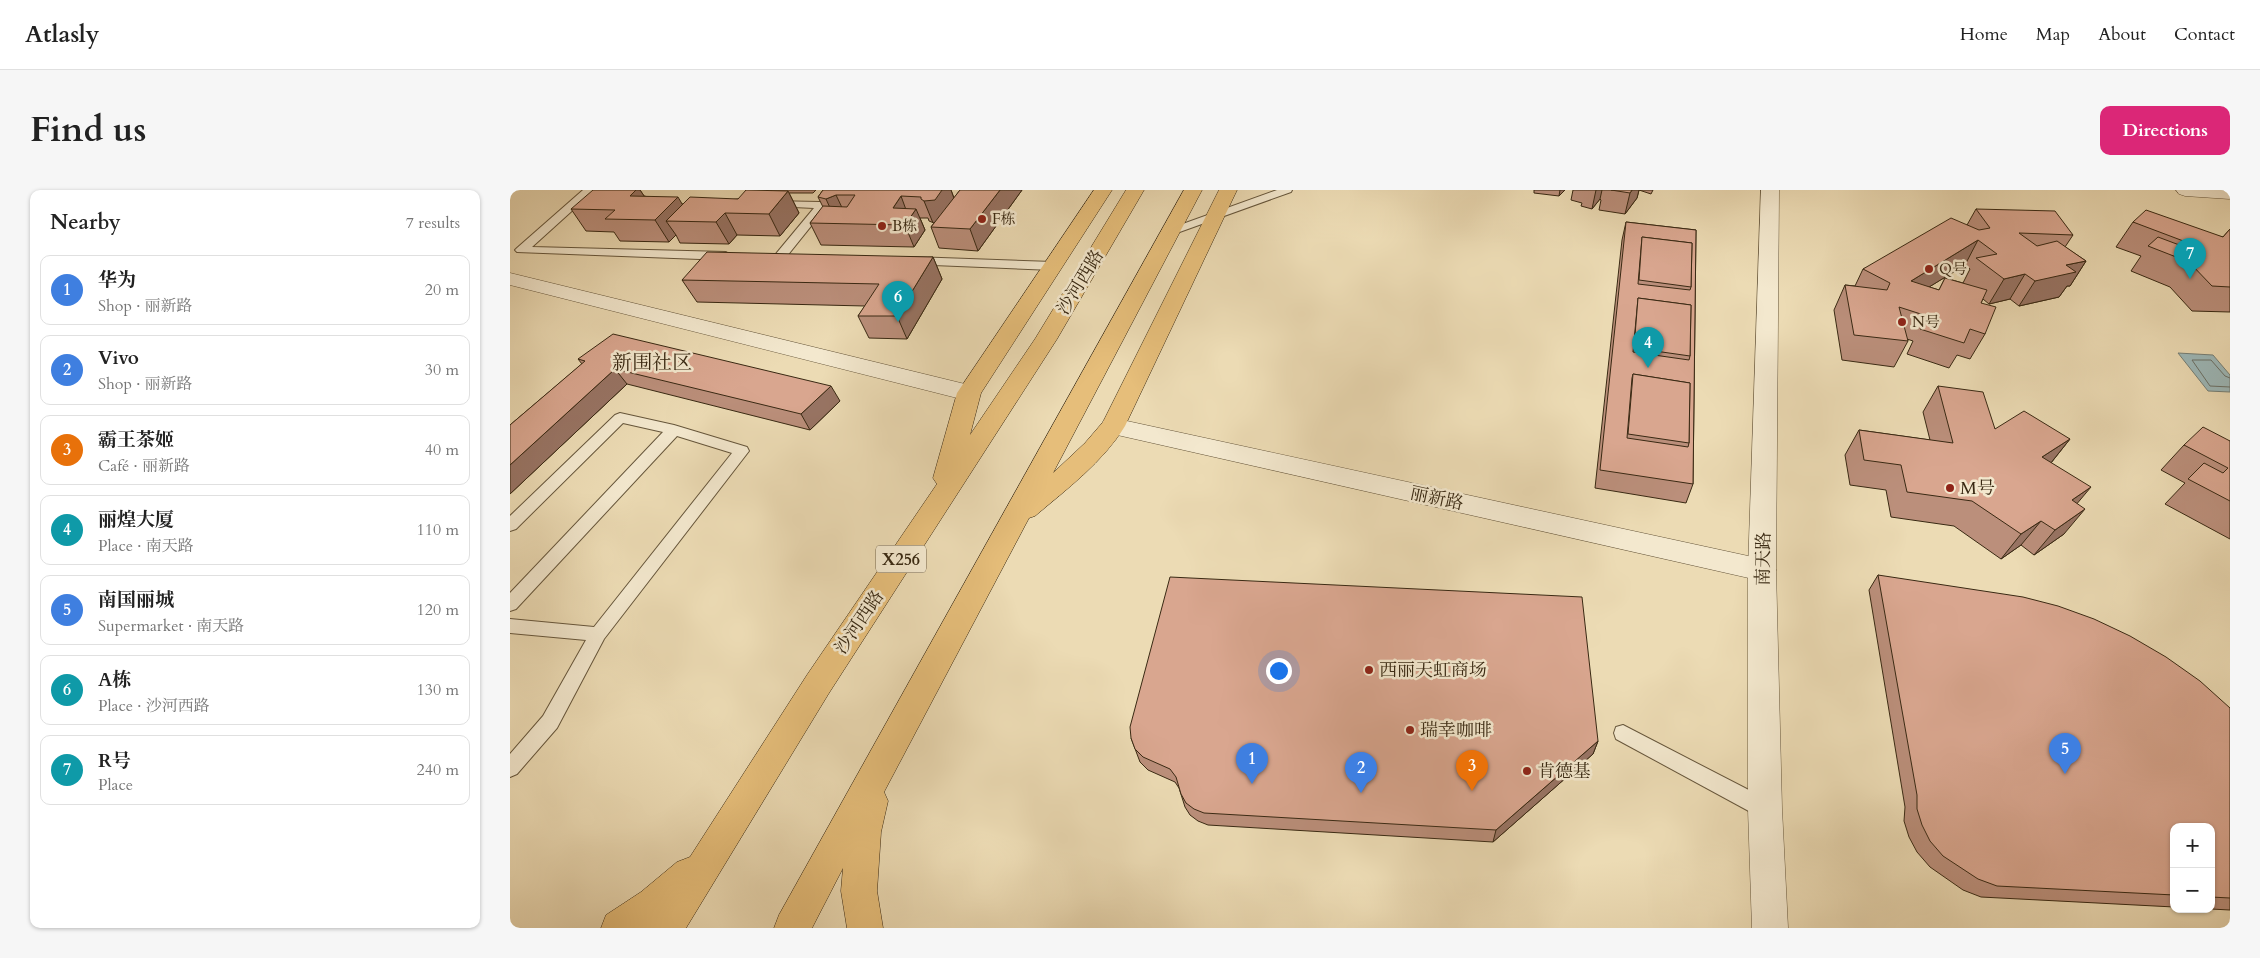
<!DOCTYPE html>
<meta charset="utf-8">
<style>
body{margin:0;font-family:Cardo,"Noto Serif SC",serif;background:#f6f6f6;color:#222}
.controls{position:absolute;right:15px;bottom:15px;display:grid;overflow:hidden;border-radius:10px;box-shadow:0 1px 4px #0004}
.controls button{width:45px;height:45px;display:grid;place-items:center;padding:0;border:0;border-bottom:1px solid #e0e0e0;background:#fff;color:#222;font:25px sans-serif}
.you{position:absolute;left:768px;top:480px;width:18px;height:18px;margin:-12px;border:4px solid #fff;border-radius:50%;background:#1a73e8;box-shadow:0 0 0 8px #1a73e833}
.badge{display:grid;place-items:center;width:32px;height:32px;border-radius:50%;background:#db2777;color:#fff;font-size:16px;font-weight:700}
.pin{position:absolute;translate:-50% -41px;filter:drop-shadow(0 1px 2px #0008)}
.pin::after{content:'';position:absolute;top:26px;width:18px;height:15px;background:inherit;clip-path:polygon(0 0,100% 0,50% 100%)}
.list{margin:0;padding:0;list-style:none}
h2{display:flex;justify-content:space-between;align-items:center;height:65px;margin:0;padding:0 20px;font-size:21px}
h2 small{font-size:16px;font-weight:400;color:#767676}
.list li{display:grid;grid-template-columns:32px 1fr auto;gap:15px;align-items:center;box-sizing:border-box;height:70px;margin:0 10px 10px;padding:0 10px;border:1px solid #e0e0e0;border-radius:10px}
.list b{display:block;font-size:19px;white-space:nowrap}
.list p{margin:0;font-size:16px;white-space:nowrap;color:#767676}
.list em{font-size:16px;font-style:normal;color:#767676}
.map{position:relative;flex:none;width:1720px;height:738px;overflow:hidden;border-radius:10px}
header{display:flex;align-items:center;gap:30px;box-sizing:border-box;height:70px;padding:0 25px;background:#fff;border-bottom:1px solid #e0e0e0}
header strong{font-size:24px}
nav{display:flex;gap:28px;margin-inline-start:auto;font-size:18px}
.intro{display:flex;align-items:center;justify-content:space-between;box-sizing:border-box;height:120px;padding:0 30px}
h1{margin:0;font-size:35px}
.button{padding:12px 22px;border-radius:10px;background:#db2777;color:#fff;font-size:18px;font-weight:700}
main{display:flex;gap:30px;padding:0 30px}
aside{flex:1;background:#fff;border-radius:10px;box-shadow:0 1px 4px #0004}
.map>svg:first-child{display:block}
.water{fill:#9db8b8;stroke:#757f76}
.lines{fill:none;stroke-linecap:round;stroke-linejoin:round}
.shore{stroke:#6b7066;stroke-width:1}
.service-casing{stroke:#66563b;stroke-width:2}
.minor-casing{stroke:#66563b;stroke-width:1}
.tertiary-casing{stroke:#66563b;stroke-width:1}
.primary-casing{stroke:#392913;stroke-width:1}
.service{fill:#f3e8ce;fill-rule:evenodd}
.minor{fill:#f3e8ce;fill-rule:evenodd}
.tertiary{fill:#f3e8ce;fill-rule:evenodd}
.primary{fill:#e6be7a;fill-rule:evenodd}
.wall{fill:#bb8f7b;stroke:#392913;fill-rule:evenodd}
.shaded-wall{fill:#987464;stroke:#392913}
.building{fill:#d9a68f;stroke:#392913;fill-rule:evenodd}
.poi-dot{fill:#8f2418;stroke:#f3e8ce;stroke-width:2}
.labels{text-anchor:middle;stroke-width:5;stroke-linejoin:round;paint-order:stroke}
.far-poi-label{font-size:15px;fill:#392913;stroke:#f3e8ce;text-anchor:start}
.shield{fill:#f3e8ce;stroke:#71624b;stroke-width:1}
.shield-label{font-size:16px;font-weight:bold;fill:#392913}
.street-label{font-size:18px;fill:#392913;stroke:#f3e8ce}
.poi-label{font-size:18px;fill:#392913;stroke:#f3e8ce;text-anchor:start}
.quarter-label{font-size:20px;fill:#392913;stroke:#f3e8ce}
</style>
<header>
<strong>Atlasly</strong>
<nav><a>Home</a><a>Map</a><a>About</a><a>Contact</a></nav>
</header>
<div class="intro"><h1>Find us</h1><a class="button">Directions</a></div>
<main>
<aside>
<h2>Nearby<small>7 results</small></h2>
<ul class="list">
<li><span class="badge" style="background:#3f7fe0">1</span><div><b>华为</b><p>Shop · 丽新路</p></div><em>20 m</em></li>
<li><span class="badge" style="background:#3f7fe0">2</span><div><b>Vivo</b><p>Shop · 丽新路</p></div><em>30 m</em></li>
<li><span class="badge" style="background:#e8710a">3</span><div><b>霸王茶姬</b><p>Café · 丽新路</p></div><em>40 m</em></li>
<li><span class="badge" style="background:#0f9aa8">4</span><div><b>丽煌大厦</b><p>Place · 南天路</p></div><em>110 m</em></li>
<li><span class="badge" style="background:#3f7fe0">5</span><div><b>南国丽城</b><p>Supermarket · 南天路</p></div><em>120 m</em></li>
<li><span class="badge" style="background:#0f9aa8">6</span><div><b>A栋</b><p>Place · 沙河西路</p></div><em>130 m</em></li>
<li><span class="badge" style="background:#0f9aa8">7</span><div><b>R号</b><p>Place</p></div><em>240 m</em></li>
</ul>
</aside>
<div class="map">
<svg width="1720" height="738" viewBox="0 0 1720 738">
<rect width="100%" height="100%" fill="#ecdbb4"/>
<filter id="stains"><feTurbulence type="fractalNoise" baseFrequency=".004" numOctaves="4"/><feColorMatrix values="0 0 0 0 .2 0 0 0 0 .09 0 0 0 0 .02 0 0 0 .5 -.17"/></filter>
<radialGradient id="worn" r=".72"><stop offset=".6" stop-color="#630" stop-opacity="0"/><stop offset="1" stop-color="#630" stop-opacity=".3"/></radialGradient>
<!-- water -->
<polygon class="water" points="1668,163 1703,165 1720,185 1720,202 1698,201"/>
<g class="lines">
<!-- shore -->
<polyline class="shore" points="1720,188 1715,186 1701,170 1682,170 1700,196 1720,197"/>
<!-- service casing -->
<g class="service-casing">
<g id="service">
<polygon points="73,0 85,0 22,57 216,62 222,66 216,70 7,62 5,60 7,58"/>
<polygon points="319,0 330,0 273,71 265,71 263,68 265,65 304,18 263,16 259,15 257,13 259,11 310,12"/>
<polygon points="767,0 782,0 781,2 664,44 660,45 654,42 656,40"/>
<polygon points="403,67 543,72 549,76 543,80 399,74 397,71 399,68"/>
<polygon points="110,223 164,235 237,257 239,261 94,449 47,538 7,584 0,587 0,564 33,526 76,450 0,443 0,429 84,437 222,263 167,246 6,419 0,421 0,403 153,242 113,233 6,339 0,341 0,326 105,225"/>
<polygon points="1113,535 1262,612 1265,619 1262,626 1255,628 1248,626 1106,549 1104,543 1106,537"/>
</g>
</g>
<!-- minor casing -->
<g class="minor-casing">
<g id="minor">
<polygon points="1666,0 1720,0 1720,9 1675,6 1669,4"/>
<polygon points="0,83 459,195 467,198 471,203 467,208 459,211 0,95"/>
<polygon points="603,228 1252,369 1262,372 1266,380 1262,388 1252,391 594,242 591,236 594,230"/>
</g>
</g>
<!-- tertiary casing -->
<g class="tertiary-casing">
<polygon id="tertiary" points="1251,0 1269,0 1266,380 1272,619 1278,738 1242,738 1238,619 1238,380"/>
</g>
<!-- primary casing -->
<g class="primary-casing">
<g id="primary">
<polygon points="584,0 602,0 471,203 460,245 525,149 616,0 634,0 547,149 319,503 176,738 91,738 96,725 131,702 167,672 180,667 297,485 427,294 423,288 447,203"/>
<path d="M674,0H692L543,283L575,253L593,232L709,0H727L615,236C593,272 557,299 525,326L519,328L374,602L378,611L371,642L367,701L373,738H337L331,701L333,678L302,738H264L269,725Z"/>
</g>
</g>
<!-- service -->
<use href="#service" class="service"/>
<!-- minor -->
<use href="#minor" class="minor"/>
<!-- tertiary -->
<use href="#tertiary" class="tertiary"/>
<!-- primary -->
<use href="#primary" class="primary"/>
</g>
<!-- wall -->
<g class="wall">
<polygon points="130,0 134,6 173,14 228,9 261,1 261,0 306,0 303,3 279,3 289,23 270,46 227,45 219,54 170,53 166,45 159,52 110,51 104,42 76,41 61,19"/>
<polygon points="313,0 441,0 444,8 450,0 512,0 468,61 429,58 421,37 424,33 419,31 418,28 410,28 415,40 404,57 311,55 300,33 313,17 308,7"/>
<polygon points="1024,0 1055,0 1049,6 1024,3"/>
<polygon points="1063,0 1143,0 1141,4 1129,0 1127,8 1115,24 1089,20 1091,10 1090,9 1082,19 1071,16 1072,13 1061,10"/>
<path d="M1466,19L1563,45L1555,57L1576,71L1560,96H1557L1549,107L1509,116L1500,109L1479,114L1473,109L1471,113L1475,144L1460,169L1447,165L1439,178L1397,164L1403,151L1397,149L1398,151L1384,177L1332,170L1324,120L1335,95L1345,96L1353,79L1457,35ZM1455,75L1460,79L1453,93L1435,88L1429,100L1419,97Z"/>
<polygon points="1116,32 1186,40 1183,294 1176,313 1085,298 1112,50"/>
<polygon points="1623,32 1713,47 1720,39 1720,122 1682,121 1660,97 1621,81 1631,66 1606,57"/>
<polygon points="423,67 432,89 397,149 359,148 348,126 355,116 187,112 172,90"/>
<polygon points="68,169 330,211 300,240 117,194 0,304 0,235 72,174"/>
<polygon points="1428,196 1485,239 1560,249 1541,273 1567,314 1554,344 1524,365 1511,355 1491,369 1444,336 1381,327 1376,300 1340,295 1335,265 1349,240 1420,250 1413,222"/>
<polygon points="1720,251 1720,349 1655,314 1675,293 1651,280 1674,255"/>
<polygon points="1368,385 1720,518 1720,720 1701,719 1701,637 1664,637 1664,717 1471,707 1453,700 1420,677 1407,662 1399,647 1394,631 1395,617 1359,400"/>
<polygon points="621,548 1088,551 1083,564 983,652 698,635 688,631 680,625 675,617 669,598 665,592 638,580 630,572"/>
</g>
<!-- shaded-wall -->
<g class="shaded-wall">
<polygon points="126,0 130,0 143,19 120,6"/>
<polygon points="432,0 441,0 446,14 433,31 423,33 414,11"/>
<polygon points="490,0 512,0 468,61 460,39"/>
<polygon points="1050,0 1055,0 1049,6"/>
<polygon points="1086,0 1092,0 1090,9 1082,19"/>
<polygon points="1122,0 1129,0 1127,8 1115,24 1120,3"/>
<polygon points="278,1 289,23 270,46 259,24"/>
<polygon points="326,5 336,26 326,31 316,9"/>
<polygon points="391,6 399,28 383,18"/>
<polygon points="168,7 181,29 156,31 166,45 159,52 145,30"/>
<polygon points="406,19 415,40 404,57 395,35"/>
<polygon points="215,23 227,45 219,54 206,32"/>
<polygon points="1468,50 1455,75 1388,116 1401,91"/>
<polygon points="423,67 432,89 397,149 387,126"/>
<polygon points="1576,71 1560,96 1557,96 1549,107 1509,116 1525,91 1556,75"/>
<polygon points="1515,84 1500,109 1479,114 1494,89"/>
<polygon points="105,179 117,194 0,304 0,275"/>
<polygon points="321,196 330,211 300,240 291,224"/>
<polygon points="1560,249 1540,274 1532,267"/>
<polygon points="1581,297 1560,322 1562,310"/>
<polygon points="1575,319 1554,344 1524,365 1545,340"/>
<polygon points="1531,331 1511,355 1491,369 1511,344"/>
<polygon points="1088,551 1083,564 983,652 986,640"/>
</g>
<!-- building -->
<g class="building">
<polygon points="83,0 126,0 120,6 168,7 145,30 95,29 105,20 61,19"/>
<polygon points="236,0 278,1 259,24 215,23 206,32 156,31 180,7 228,9"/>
<polygon points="313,0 432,0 425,10 414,11 411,9 411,7 391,6 383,18 406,19 395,35 300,33 313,16 337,17 345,5 326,5 316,9 308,7"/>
<polygon points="450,0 490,0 460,39 421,37"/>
<polygon points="1101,0 1122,0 1120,3"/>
<polygon points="1466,19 1545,21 1563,45 1509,43 1527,56 1547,51 1576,71 1556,75 1566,82 1525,91 1515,84 1494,89 1466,68 1487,64 1468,50 1401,91 1429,100 1435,88 1477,100 1471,113 1486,117 1475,144 1460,139 1454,153 1410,139 1417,126 1389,117 1398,151 1344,145 1335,95 1377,100 1380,93 1353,79 1441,28 1469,40 1480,38"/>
<polygon points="1636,20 1713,47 1720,39 1720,97 1702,96 1679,72 1638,56 1648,47 1672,56 1676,52 1623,32"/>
<path d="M1116,32L1186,40L1183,294L1090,280ZM1132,47L1182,53L1181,97L1180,100L1128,94ZM1128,108L1181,115L1180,166L1179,170L1123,162ZM1123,184L1180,193L1179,253L1178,257L1117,248L1122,188Z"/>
<polygon points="1132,47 1182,53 1181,97 1129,90"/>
<polygon points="197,62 423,67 387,126 348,126 369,94 172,90"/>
<polygon points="1128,108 1181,115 1180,166 1124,158"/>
<polygon points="103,144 321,196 291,224 105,179 0,275 0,235 75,171 68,169"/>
<polygon points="1123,184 1180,193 1179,253 1118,244"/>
<polygon points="1428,196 1473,202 1485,239 1514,221 1560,249 1532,267 1581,297 1562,310 1575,319 1545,340 1531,331 1511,344 1462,311 1397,302 1391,275 1354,270 1349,240 1443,253"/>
<polygon points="1693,237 1720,251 1720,311 1678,289 1694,273 1713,283 1718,278 1674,255"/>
<polygon points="1368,385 1513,407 1548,416 1584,429 1620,446 1656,467 1690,491 1720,518 1720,708 1701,707 1701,637 1664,637 1664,705 1487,696 1468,689 1433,666 1420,651 1412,635 1407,619 1407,605"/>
<polygon points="660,387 1072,407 1088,551 986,640 694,623 684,619 676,613 671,604 666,587 660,579 633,567 625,559 621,548 620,537"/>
</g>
<!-- markers -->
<g class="poi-dot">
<circle cx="472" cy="29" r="5"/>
<circle cx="372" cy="36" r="5"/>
<circle cx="1419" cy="79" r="5"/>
<circle cx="1392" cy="132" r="5"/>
<circle cx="1440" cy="298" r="5"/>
<circle cx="859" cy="480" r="5"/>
<circle cx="900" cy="540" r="5"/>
<circle cx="1017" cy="581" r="5"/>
</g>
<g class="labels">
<!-- far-poi labels -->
<g class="far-poi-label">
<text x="482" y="34">F栋</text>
<text x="382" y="41">B栋</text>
<text x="1429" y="84">Q号</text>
<text x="1402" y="137">N号</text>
</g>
<!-- shield labels -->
<rect class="shield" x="366" y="355.5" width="50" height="27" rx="4"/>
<g class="shield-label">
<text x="391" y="375">X256</text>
</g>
<!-- street labels -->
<g class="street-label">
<text transform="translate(570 92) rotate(-59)" y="6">沙河西路</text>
<text transform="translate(927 308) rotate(12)" y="6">丽新路</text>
<text transform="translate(1253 369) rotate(-89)" y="6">南天路</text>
<text transform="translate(349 432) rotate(-56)" y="6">沙河西路</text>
</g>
<!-- poi labels -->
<g class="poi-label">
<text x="1450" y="304">M号</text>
<text x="869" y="486">西丽天虹商场</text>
<text x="910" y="546">瑞幸咖啡</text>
<text x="1027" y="587">肯德基</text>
</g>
<!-- quarter labels -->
<g class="quarter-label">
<text x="142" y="179">新围社区</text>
</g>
</g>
<rect width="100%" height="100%" filter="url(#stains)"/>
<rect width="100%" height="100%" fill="url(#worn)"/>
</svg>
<div class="controls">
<button>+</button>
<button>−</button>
</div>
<div class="you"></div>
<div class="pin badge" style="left:742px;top:594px;background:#3f7fe0">1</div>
<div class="pin badge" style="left:851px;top:603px;background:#3f7fe0">2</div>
<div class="pin badge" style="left:962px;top:601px;background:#e8710a">3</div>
<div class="pin badge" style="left:1138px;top:178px;background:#0f9aa8">4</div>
<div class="pin badge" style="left:1555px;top:584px;background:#3f7fe0">5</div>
<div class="pin badge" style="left:388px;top:132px;background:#0f9aa8">6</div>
<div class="pin badge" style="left:1680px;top:89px;background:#0f9aa8">7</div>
</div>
</main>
